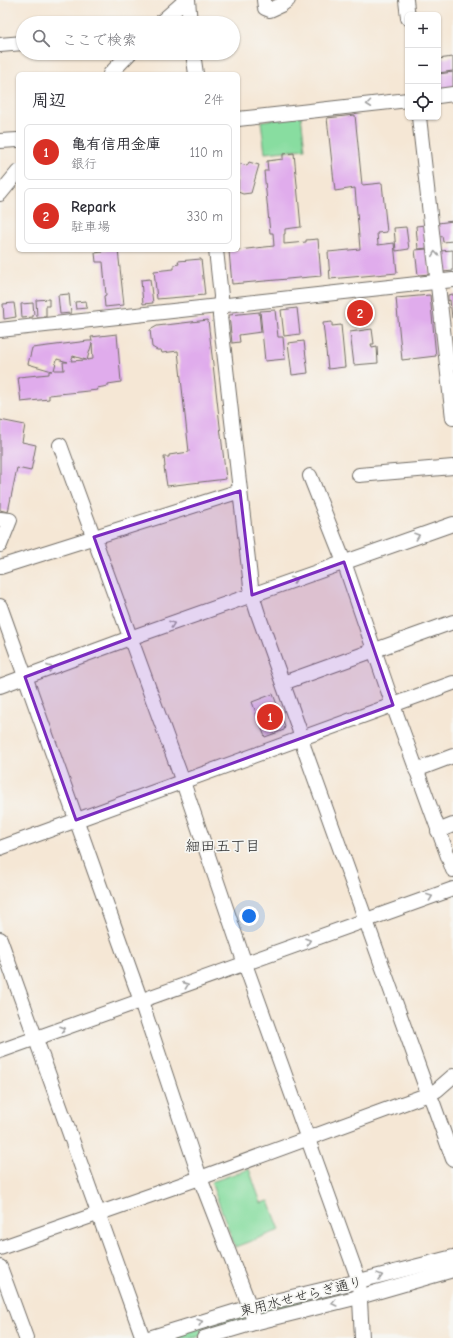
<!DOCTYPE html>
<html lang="ja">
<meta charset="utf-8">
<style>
body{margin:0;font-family:"Comic Neue","Klee One",sans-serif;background:#f7f7f7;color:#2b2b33}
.controls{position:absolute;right:12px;top:12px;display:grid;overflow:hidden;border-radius:6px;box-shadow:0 1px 3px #0004}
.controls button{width:36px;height:36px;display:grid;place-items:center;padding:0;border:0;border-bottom:1px solid #e1e1e2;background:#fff;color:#2b2b33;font:20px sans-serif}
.you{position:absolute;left:249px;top:916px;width:14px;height:14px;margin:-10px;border:3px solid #fff;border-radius:50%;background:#1a73e8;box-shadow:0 0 0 6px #1a73e833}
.badge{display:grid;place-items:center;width:26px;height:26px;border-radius:50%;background:#d93025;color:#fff;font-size:13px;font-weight:700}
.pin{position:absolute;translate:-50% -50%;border:2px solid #fff;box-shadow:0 1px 4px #0006}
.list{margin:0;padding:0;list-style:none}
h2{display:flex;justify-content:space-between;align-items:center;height:52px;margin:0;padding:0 16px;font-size:17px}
h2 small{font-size:13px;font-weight:400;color:#7c7c81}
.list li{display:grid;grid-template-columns:26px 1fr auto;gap:12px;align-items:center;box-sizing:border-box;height:56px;margin:0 8px 8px;padding:0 8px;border:1px solid #e1e1e2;border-radius:6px}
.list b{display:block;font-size:15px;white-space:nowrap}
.list p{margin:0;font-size:13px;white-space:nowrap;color:#7c7c81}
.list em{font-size:13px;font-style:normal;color:#7c7c81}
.icon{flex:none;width:22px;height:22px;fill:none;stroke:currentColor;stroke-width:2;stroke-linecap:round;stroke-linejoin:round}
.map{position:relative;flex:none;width:453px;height:1338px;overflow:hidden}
.search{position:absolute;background:#fff;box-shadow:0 1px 3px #0004;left:16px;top:16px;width:224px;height:44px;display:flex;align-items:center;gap:10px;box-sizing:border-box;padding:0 14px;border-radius:22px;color:#7c7c81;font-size:15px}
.panel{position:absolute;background:#fff;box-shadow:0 1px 3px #0004;left:16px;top:72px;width:224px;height:180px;border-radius:6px}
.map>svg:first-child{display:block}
.green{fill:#88dda0;stroke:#5a8466}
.building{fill:#e0acec;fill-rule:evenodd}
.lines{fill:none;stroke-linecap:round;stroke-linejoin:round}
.minor-casing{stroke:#726d66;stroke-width:16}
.minor{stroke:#fff;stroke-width:14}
.oneway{stroke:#a0a0a0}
.marked{fill:#7b2cbf;fill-opacity:0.2;stroke:#7b2cbf;stroke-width:3;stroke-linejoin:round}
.labels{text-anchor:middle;stroke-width:3.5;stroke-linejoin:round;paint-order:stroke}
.street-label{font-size:14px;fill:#2b2b2b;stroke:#f6f6f2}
.neighbourhood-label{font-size:15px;fill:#2b2b2b;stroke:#f6f6f2}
</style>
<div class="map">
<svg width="453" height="1338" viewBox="0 0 453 1338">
<rect width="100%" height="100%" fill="#f6f6f2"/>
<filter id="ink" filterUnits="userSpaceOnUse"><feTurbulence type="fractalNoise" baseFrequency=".025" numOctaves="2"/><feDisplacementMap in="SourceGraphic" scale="8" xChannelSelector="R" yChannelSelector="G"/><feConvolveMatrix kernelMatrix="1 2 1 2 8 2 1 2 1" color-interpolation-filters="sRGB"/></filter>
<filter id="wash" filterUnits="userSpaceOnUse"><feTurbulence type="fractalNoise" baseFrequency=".012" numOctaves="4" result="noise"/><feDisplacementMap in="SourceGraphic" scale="16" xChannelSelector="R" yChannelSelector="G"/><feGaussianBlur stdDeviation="0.9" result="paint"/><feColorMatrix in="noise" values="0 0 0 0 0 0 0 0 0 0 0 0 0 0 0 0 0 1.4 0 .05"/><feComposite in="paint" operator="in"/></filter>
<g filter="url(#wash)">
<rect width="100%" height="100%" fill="#f5e7d5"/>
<!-- green -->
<g class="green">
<polygon points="301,115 305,149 265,153 261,121"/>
<polygon points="249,1169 261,1203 269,1201 280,1230 235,1247 211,1182"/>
<polygon points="358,1283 357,1294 255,1320 251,1308"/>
<polygon points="249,1309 253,1320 194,1338 155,1338"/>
</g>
<g id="blocks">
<!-- building -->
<g class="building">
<polygon points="453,57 453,71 438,73 438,59"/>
<polygon points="453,72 453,88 438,90 438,74"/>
<polygon points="355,115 362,185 382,183 387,232 377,233 378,245 394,243 397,273 330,279 328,252 360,249 355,188 335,191 327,118"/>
<polygon points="294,153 301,227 285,229 285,234 284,234 284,244 306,242 306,240 318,239 321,276 232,284 229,251 274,246 273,233 270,233 264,171 268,171 267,161 283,159 283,154"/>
<polygon points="249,162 259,165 251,193 243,194 238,192 238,163 247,166"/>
<polygon points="453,221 453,241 443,242 442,236 439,236 438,223"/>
<polygon points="425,225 428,248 418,249 416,226"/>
<polygon points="406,227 409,249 396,251 394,228"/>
<polygon points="427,249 430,274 418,275 415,250"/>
<polygon points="102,250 118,250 124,305 105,307 104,296 106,295 103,262 96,262 95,253 102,252"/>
<polygon points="453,250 453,271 443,272 440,251"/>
<polygon points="201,259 205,295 157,299 154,271 174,269 174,265 179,264 178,261"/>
<polygon points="150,279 153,303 143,304 141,280"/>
<polygon points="69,294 71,313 60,314 58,295"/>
<polygon points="453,294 453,318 452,318 450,300 448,301 448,295"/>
<polygon points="430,295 436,356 402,360 396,298"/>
<polygon points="49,299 49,306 46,306 46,317 37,317 36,300"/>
<polygon points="86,301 87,308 76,309 75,302"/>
<polygon points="14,303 16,317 4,319 3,304"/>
<polygon points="33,303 34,315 33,315 33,317 22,318 21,304"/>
<polygon points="297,308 300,334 284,336 281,310"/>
<polygon points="275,310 278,337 283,337 285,359 265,361 260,311"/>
<polygon points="259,312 261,332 239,335 240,342 232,343 229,315"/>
<polygon points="208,320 226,479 167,486 164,467 165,467 164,457 169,457 169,455 189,452 178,351 162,353 161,350 157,350 152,347 150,330 157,326"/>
<polygon points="332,322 332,326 341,325 345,367 328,369 323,323"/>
<polygon points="372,329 374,344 371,344 372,348 377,347 378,363 354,365 350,332"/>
<path d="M117,334L121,382L108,384V386L97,388L98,390L49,395V399L21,402L18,377L49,374V371H52L28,364L32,348L88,341H92L91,337ZM92,343L93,359L87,360ZM73,356L86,360L71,361ZM57,359L68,362H63L64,370H54Z"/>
<polygon points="304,341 308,373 292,375 288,343"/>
<polygon points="0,420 25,425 22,442 36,445 31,471 17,468 8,512 0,510"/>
<polygon points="273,694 285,726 284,730 265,737 252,702"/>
</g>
</g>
</g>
<g filter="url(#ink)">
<use href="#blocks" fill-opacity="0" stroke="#726d66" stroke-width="1"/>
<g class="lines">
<!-- minor casing -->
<g class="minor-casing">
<g id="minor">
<polyline points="188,0 190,23"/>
<polyline points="264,0 265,8 270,10 281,5 288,0"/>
<polyline points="406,0 408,18"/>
<polyline points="160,23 186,0"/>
<polyline points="0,45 23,43"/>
<polyline points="193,53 196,74"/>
<polyline points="110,74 130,53"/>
<polyline points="438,96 453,94"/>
<polyline points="419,117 453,418"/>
<polyline points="238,119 408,100"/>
<polyline points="0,141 18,140"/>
<polyline points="0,194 18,172"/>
<polyline points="216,250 221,296 220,316 252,595 258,614 299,729 304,748 425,1085 433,1103 453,1159"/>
<polyline points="0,330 453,280"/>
<polyline points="60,445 183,782 245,964 359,1281 362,1338"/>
<polyline points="359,475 453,467"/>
<polyline points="310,476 344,562 393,705 453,870"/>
<polyline points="0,519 10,520 0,545"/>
<polyline points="0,567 240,491"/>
<polyline points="0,606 141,1001 200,1178 250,1307 254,1323"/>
<polyline points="283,683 453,622"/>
<polyline points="0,686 130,638 453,524"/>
<polyline points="416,770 453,756"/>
<polyline points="438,831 453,825"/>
<polyline points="0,848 453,683"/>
<polyline points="0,939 143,1338"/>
<polyline points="0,1051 453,889"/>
<polyline points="0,1248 200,1178 429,1094 437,1090 453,1076"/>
<polyline points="0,1267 26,1338"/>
<polyline points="149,1338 250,1307 359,1281 453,1257"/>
<polyline points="204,1338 254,1323 359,1297 453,1270"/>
</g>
</g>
<!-- minor -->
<use href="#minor" class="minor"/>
</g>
<!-- one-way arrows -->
<defs><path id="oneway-chevron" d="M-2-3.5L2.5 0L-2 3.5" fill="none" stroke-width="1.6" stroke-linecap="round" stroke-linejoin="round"/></defs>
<g class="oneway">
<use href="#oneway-chevron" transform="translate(369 104) rotate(173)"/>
<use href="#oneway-chevron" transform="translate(435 254) rotate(-96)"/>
<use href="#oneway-chevron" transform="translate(417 536) rotate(-19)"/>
<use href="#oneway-chevron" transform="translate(294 580) rotate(-20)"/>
<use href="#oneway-chevron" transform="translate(172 624) rotate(-19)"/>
<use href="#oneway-chevron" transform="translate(50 668) rotate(-20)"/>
<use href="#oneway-chevron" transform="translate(430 897) rotate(-20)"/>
<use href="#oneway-chevron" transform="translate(308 941) rotate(-19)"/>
<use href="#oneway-chevron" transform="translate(186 985) rotate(-20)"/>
<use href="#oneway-chevron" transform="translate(63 1029) rotate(-19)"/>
<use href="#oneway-chevron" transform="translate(380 1276) rotate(-15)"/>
<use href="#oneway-chevron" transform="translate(334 1303) rotate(166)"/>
<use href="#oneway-chevron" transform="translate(200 1322) rotate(-17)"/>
</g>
</g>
<!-- marked area -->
<path class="marked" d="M240,491L252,595L344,562L393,705L76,820L25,677L130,638L94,537Z"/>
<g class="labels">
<!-- street labels -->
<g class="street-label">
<text transform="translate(301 1296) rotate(-14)" y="5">東用水せせらぎ通り</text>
</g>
<!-- neighbourhood labels -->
<g class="neighbourhood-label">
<text x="223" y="851">細田五丁目</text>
</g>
</g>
</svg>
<div class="controls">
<button>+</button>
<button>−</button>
<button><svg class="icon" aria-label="locate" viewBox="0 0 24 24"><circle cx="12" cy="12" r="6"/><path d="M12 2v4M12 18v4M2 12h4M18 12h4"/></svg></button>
</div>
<div class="you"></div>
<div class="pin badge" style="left:270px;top:717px">1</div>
<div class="pin badge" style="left:360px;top:313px">2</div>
<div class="search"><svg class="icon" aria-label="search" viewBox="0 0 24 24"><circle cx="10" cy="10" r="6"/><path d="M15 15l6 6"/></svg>ここで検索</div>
<section class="panel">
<h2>周辺<small>2件</small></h2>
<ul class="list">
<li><span class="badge">1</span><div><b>亀有信用金庫</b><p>銀行</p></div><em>110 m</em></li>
<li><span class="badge">2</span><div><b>Repark</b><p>駐車場</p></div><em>330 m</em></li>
</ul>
</section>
</div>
